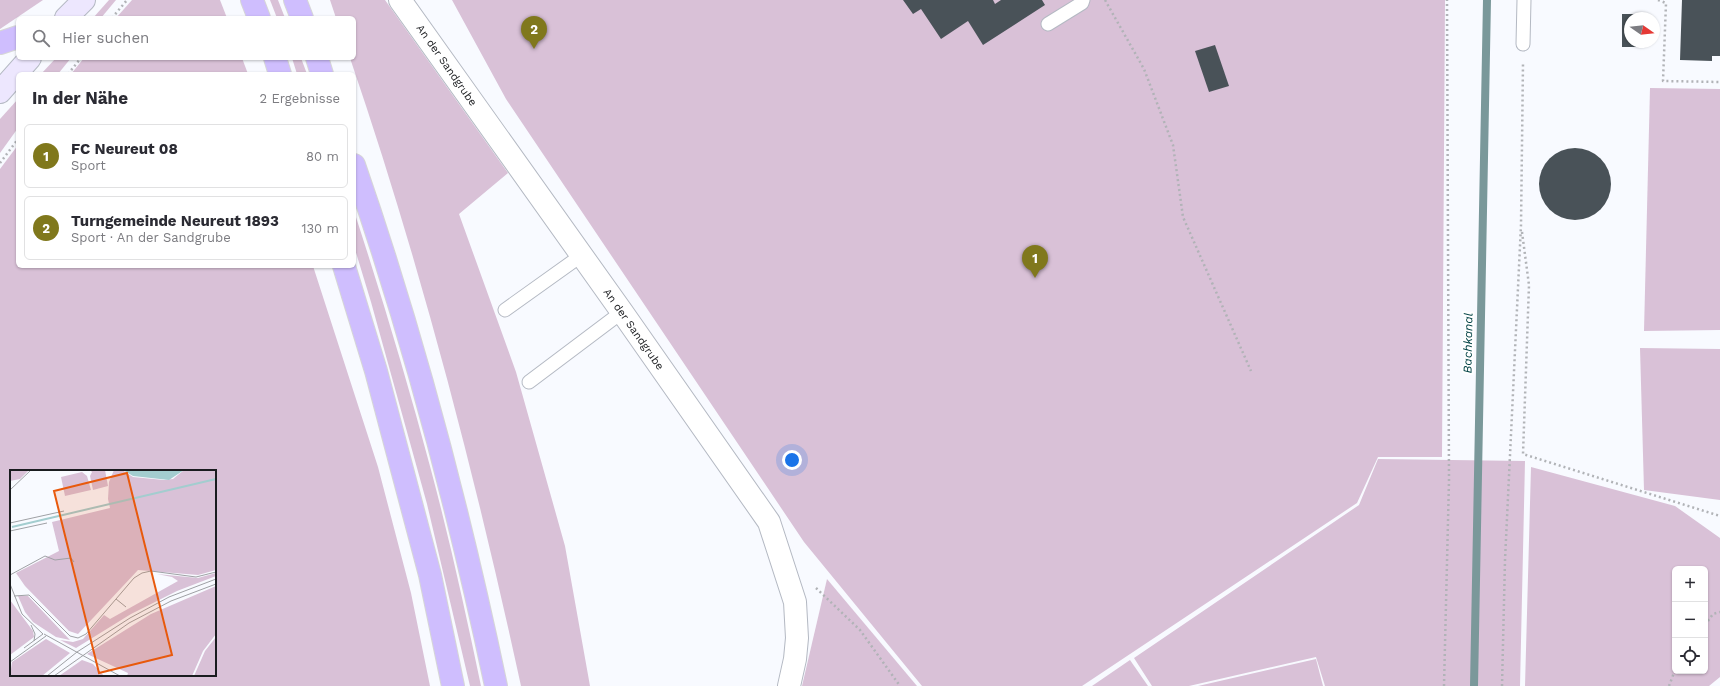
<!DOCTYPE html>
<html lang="de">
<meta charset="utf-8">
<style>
body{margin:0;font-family:"Work Sans",sans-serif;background:#f2f2f3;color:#2b2b33}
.controls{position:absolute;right:12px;bottom:12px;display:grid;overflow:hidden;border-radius:6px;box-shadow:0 1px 3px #0004}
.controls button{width:36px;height:36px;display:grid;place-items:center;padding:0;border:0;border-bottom:1px solid #e1e1e2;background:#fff;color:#2b2b33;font:20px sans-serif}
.compass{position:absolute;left:1624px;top:12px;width:36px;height:36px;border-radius:50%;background:#fff;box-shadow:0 1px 3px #0004;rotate:104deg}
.you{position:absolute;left:792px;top:460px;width:14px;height:14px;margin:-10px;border:3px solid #fff;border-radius:50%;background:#1a73e8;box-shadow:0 0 0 6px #1a73e833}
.badge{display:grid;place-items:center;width:26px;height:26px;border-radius:50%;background:#80781c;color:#fff;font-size:13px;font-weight:700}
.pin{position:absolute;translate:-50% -33px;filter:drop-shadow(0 1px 2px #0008)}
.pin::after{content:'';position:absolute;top:21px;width:14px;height:12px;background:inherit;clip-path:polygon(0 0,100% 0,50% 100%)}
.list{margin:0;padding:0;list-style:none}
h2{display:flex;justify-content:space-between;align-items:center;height:52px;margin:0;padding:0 16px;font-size:17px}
h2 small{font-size:13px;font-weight:400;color:#7c7c81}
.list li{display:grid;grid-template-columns:26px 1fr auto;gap:12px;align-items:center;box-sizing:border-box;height:64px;margin:0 8px 8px;padding:0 8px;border:1px solid #e1e1e2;border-radius:6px}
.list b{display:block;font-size:15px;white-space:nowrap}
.list p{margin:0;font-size:13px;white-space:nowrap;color:#7c7c81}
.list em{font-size:13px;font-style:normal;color:#7c7c81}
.icon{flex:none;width:22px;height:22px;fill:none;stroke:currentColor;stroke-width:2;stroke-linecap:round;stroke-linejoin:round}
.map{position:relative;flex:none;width:1720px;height:686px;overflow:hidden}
.search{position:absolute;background:#fff;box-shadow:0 1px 3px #0004;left:16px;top:16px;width:340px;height:44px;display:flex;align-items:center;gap:10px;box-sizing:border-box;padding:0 14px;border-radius:6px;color:#7c7c81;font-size:15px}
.panel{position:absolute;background:#fff;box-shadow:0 1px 3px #0004;left:16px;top:72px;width:340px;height:196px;border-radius:6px}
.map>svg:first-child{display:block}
.green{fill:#d9c1d7;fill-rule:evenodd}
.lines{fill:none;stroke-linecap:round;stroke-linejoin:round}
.stream{stroke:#7a989a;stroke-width:8}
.building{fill:#495258}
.service-casing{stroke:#b4b9c3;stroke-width:15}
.minor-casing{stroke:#b4b9c3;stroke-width:24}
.secondary-casing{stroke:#b4b9c3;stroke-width:24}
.trunk-casing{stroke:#d6d6d7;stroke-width:24}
.path{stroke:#b1b3b7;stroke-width:2.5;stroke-dasharray:2 3;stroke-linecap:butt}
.service{stroke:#fff;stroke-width:13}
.minor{stroke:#fff;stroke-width:22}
.secondary{stroke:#ede7fe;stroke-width:22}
.trunk{stroke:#cfbefe;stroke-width:22}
.labels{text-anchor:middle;stroke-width:4;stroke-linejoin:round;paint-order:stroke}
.street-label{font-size:11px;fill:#1a1c1f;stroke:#fff}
.water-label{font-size:12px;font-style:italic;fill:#004144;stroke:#fff}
.inset-river{fill:none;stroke:#a3cdcf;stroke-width:2}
.inset-road{fill:none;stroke:#9fa1a5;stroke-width:1}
.view{fill:#e8590c;fill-opacity:0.15;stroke:#e8590c;stroke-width:2}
.inset-edge{fill:none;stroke:#1a1c1f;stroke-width:2}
</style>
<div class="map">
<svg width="1720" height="686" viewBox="0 0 1720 686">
<rect width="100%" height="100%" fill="#f8faff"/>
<!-- green -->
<g class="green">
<polygon points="0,0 43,0 0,29"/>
<polygon points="109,0 116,0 101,18 93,18"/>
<polygon points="132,0 220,0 227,18 116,18"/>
<polygon points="270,0 278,0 285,18 277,18"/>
<path d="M330,0H385L508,173L459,214L516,372L565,546L590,686H521C475,474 420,263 350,58H354V18H336Z"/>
<polygon points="452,0 1445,0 1442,457 1378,457 1357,503 1082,686 922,686 804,542 506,99"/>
<polygon points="56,58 71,58 58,74 41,74"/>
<polygon points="84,58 242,58 248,74 71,74"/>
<polygon points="292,58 301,58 307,74 297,74"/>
<polygon points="1650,88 1720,89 1720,330 1644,331"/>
<polygon points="18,99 18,128 0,153 0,119"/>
<path d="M18,145V266H313L378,467L411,593L430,686H0V169ZM11,471H215V675H11Z"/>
<path d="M354,211C382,297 408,383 431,470C450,541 466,614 481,686H470L427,504L371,302L354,246Z"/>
<polygon points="1640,348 1720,349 1720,500 1644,490"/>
<polygon points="1378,459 1525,461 1520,686 1325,686 1316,657 1189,686 1152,686 1134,658 1359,505"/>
<path d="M1531,467L1675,506L1720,538V677L1709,686H1525ZM1675,569H1705V671H1675Z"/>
<polygon points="827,579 917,686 802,686"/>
<polygon points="1316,659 1323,686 1198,686"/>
<polygon points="1130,660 1148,686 1092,686"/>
</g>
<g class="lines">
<!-- stream -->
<polyline class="stream" points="1474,686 1487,0"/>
</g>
<!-- building -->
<g class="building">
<polygon points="903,0 993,0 995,4 1001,0 1042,0 1045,5 983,45 968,21 941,39 921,9 913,14"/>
<polygon points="1682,0 1720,0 1720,56 1712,56 1712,61 1680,60"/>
<polygon points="1622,14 1644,14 1644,18 1630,18 1630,42 1644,42 1644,47 1622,47"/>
<polygon points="1215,45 1229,86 1209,92 1195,51"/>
<circle cx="1575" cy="184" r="36"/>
</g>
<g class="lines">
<!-- service casing -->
<g class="service-casing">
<g id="service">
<polyline points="1048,24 1082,3 1083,0"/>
<polyline points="1523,44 1524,0"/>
<polyline points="505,310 582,255"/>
<polyline points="529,382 622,312"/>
</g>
</g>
<!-- minor casing -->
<g class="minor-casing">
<polyline id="minor" points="400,0 622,312 769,522 795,602 797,638 795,659 789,686"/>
</g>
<!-- secondary casing -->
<g class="secondary-casing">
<g id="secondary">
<polyline points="66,18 84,0"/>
<polyline points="0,92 30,58"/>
</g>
</g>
<!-- trunk casing -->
<g class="trunk-casing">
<g id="trunk">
<polyline points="252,0 259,18"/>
<polyline points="295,0 302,18"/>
<polyline points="0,43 18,37"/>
<polyline points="275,58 280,74"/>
<polyline points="317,58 322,74"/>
<path d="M354,165C413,335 459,510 496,686"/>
<polyline points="344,266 376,371 430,575 453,686"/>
</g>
</g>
<!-- path -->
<g class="path">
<polyline points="1105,0 1144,69 1173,145 1183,217 1251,371"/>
<polyline points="1658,0 1666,3 1663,81 1720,82"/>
<polyline points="112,18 127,0"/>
<polyline points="68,74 81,58"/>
<polyline points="0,163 18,139"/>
<polyline points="1522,232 1529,285 1523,454 1720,516"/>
<polyline points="816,588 860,630 900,686"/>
<polyline points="1705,625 1713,614 1720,612"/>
<polyline points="1444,686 1449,480 1447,0"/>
<polyline points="1502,686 1505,560 1521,225 1523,63"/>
<polyline points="1669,686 1675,670"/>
</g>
<!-- service -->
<use href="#service" class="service"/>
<!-- minor -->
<use href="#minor" class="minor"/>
<!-- secondary -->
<use href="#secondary" class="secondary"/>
<!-- trunk -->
<use href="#trunk" class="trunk"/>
</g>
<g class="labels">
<!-- street labels -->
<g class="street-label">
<text transform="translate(447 65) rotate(55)" y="4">An der Sandgrube</text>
<text transform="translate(634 329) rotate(55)" y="4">An der Sandgrube</text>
</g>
<!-- water labels -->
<g class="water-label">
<text transform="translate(1468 343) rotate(-89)" y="4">Bachkanal</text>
</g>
</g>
<!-- overview -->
<g transform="translate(10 470)">
<rect width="206" height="206" fill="#f8faff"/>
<path d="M0,0H19L10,9L0,11ZM80,0H95L98,16L83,20L80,6L82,2ZM104,0H112L123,7L154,10L163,9L174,0H206V100L188,105L128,100L68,164L59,161L15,116L6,103L49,81L42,52L100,38L98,29L117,25L98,29L99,12ZM72,2L77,6L81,20L55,26L51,7ZM206,103V106L167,121L121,144L66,178L50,170L63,172L73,169L94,145L100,149L168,111L162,107L147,104L188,108ZM206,116V164L193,181L182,206H117L118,203L77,184L141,144ZM8,126H18L60,170L46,167L23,152L15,142ZM0,130L23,161L24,167L0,185ZM206,167V206H184L195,181ZM36,169L60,183L32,206H0L2,192ZM72,190L83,194L94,206H49Z" fill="#d9c1d7"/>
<path d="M113,0H174L159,10L123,6Z" fill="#a3cdcf"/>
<path class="inset-river" d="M2,57L206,9"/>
<path class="inset-road" d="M0,20L21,0M0,53L54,41M0,61L37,53M0,105L35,86L45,90L61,88L64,92M0,114L12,144L33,164M4,126L19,125L60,166L68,168L76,164L124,108L132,103L141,101L186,107L206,102M106,129L116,137M21,155L25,164L24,171M34,164L110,206M14,178L33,164M0,192L36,166M37,206L67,182L120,148L159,127L206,109M44,206L119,153L161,131L206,114"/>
<path class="view" d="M117,3L162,185L89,203L44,21Z"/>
<rect width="206" height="206" class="inset-edge"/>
</g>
</svg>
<div class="controls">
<button>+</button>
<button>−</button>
<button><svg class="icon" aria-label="locate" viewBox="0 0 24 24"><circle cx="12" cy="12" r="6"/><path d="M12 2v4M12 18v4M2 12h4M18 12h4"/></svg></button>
</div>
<svg class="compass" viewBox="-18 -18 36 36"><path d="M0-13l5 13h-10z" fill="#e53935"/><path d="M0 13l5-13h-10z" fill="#7c7c81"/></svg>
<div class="you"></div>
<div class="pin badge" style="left:1035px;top:278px">1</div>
<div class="pin badge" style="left:534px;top:49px">2</div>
<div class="search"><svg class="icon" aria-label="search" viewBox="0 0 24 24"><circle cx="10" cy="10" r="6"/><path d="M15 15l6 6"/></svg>Hier suchen</div>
<section class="panel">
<h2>In der Nähe<small>2 Ergebnisse</small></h2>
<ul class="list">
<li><span class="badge">1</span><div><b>FC Neureut 08</b><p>Sport</p></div><em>80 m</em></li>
<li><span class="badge">2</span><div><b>Turngemeinde Neureut 1893</b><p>Sport · An der Sandgrube</p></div><em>130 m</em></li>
</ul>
</section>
</div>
